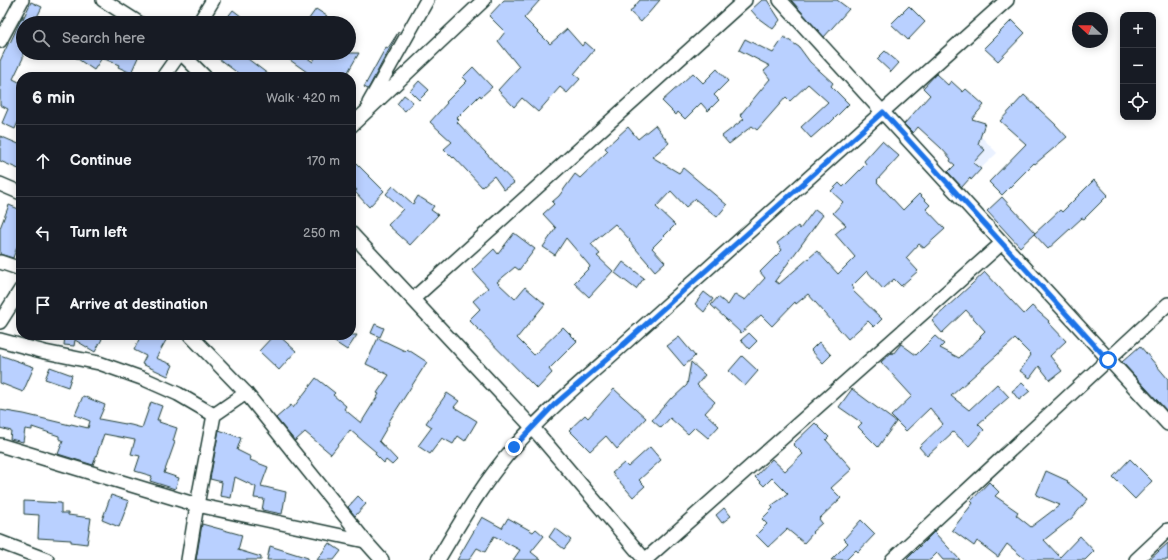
<!DOCTYPE html>
<meta charset="utf-8">
<style>
body{margin:0;font-family:"Balsamiq Sans",sans-serif;background:#20242c;color:#f1f3f6}
.controls{position:absolute;right:12px;top:12px;display:grid;overflow:hidden;border-radius:8px;box-shadow:0 2px 10px #0003}
.controls button{width:36px;height:36px;display:grid;place-items:center;padding:0;border:0;border-bottom:1px solid #363941;background:#171b24;color:#f1f3f6;font:20px sans-serif}
.compass{position:absolute;left:1072px;top:12px;width:36px;height:36px;border-radius:50%;background:#171b24;box-shadow:0 2px 10px #0003;rotate:292deg}
.stop{position:absolute;width:12px;height:12px;margin:-9px;border:3px solid #1a73e8;border-radius:50%;background:#fff}
.stop.end{background:#1a73e8;border-color:#fff;box-shadow:0 1px 4px #0008}
.list{margin:0;padding:0;list-style:none}
h2{display:flex;justify-content:space-between;align-items:center;height:52px;margin:0;padding:0 16px;font-size:17px}
h2 small{font-size:13px;font-weight:400;color:#9ea1a6}
.list li{display:grid;grid-template-columns:26px 1fr auto;gap:12px;align-items:center;box-sizing:border-box;height:72px;padding:0 16px;border-top:1px solid #363941}
.list b{display:block;font-size:15px;white-space:nowrap}
.list em{font-size:13px;font-style:normal;color:#9ea1a6}
.icon{flex:none;width:22px;height:22px;fill:none;stroke:currentColor;stroke-width:2;stroke-linecap:round;stroke-linejoin:round}
.map{position:relative;flex:none;width:1168px;height:560px;overflow:hidden}
.search{position:absolute;background:#171b24;box-shadow:0 2px 10px #0003;left:16px;top:16px;width:340px;height:44px;display:flex;align-items:center;gap:10px;box-sizing:border-box;padding:0 14px;border-radius:22px;color:#9ea1a6;font-size:15px}
.panel{position:absolute;background:#171b24;box-shadow:0 2px 10px #0003;left:16px;top:72px;width:340px;height:268px;border-radius:16px}
.map>svg:first-child{display:block}
.built{fill:#eaf1ff}
.building{fill:#b9d0ff;stroke:#1f3d34}
.lines{fill:none;stroke-linecap:round;stroke-linejoin:round}
.street-casing{stroke:#1f3d34;stroke-width:16}
.street{stroke:#fff;stroke-width:13}
.route{stroke:#1a73e8;stroke-width:5}
</style>
<div class="map">
<svg width="1168" height="560" viewBox="0 0 1168 560">
<rect width="100%" height="100%" fill="#fff"/>
<filter id="ink" filterUnits="userSpaceOnUse"><feTurbulence type="fractalNoise" baseFrequency=".025" numOctaves="2"/><feDisplacementMap in="SourceGraphic" scale="8" xChannelSelector="R" yChannelSelector="G"/><feConvolveMatrix kernelMatrix="1 2 1 2 8 2 1 2 1" color-interpolation-filters="sRGB"/></filter>
<g filter="url(#ink)">
<!-- built -->
<polygon class="built" points="974,129 997,153 974,175 971,150"/>
<!-- building -->
<g class="building">
<polygon points="504,0 540,0 524,18 550,44 567,29 582,46 585,42 594,50 574,74 580,79 567,93 560,87 538,112 522,98 514,107 498,90 519,67 498,41 505,32 489,16"/>
<polygon points="640,0 660,0 641,22 630,12"/>
<polygon points="762,0 767,0 780,20 773,29 758,18 751,10"/>
<polygon points="791,0 837,0 849,9 824,37"/>
<polygon points="31,2 42,7 34,23 23,23 23,58 13,79 21,83 21,115 15,129 2,123 8,109 0,105 0,61 9,42 10,43 23,15 23,19"/>
<polygon points="909,6 925,22 908,40 891,24"/>
<polygon points="316,9 327,16 322,23 306,23"/>
<polygon points="233,10 250,23 223,23"/>
<polygon points="1012,20 1025,33 998,61 984,48"/>
<polygon points="399,31 368,89 364,87 386,47 388,48"/>
<polygon points="784,37 799,47 810,62 833,83 831,86 849,104 829,124 828,123 811,138 801,127 828,102 808,84 790,101 786,97 757,130 752,126 729,144 722,136 744,119 740,115 770,79 764,71 770,66 739,50 745,39 773,53"/>
<polygon points="885,51 899,63 891,72 877,59"/>
<polygon points="69,53 140,53 131,73 118,67 119,65 102,58 94,70"/>
<polygon points="211,53 240,53 272,77 243,77"/>
<polygon points="280,53 300,53 313,62 317,53 359,53 345,77 314,77"/>
<polygon points="473,67 492,87 481,97 480,95 457,118 459,120 457,122 514,183 504,190 494,176 482,187 454,157 453,158 444,149 452,142 430,122 447,103 446,102 467,81 463,77"/>
<polygon points="717,69 728,81 714,95 719,100 708,111 701,103 685,119 678,112 676,115 662,101 693,73 703,83"/>
<polygon points="936,74 948,85 951,81 963,92 966,89 984,105 972,119 985,123 978,144 985,150 973,163 981,169 971,180 970,178 962,187 948,172 955,165 950,161 951,159 941,148 918,127 913,133 904,124 930,95 923,88"/>
<polygon points="419,81 429,90 419,100 410,91"/>
<polygon points="404,95 413,102 405,111 397,104"/>
<polygon points="1024,95 1055,124 1067,137 1035,164 1034,163 1002,195 989,182 1026,144 1000,121"/>
<polygon points="655,125 669,143 652,157 679,173 683,168 727,205 717,217 695,199 686,207 671,191 656,207 675,225 652,248 665,262 655,271 629,241 630,240 615,224 591,244 600,254 597,256 613,271 589,297 574,283 590,267 589,265 566,238 555,255 543,247 556,228 543,214 554,204 552,202 559,196 575,174 580,178 608,151 605,148 628,127 638,139"/>
<polygon points="0,136 21,145 21,170 0,161"/>
<polygon points="882,141 899,156 877,180 878,181 877,182 903,210 919,194 930,205 926,209 945,229 924,248 919,244 906,258 918,271 901,286 894,279 883,289 867,271 852,286 854,289 852,290 882,319 874,327 868,321 848,339 808,294 796,304 795,302 772,326 761,315 741,333 711,305 718,297 728,305 735,294 745,300 765,278 760,272 782,250 777,243 798,226 800,229 815,209 823,215 775,281 779,284 817,251 838,274 855,257 835,234 846,225 833,213 843,202 831,191 839,183 843,187 866,164 864,161"/>
<polygon points="351,158 384,191 369,207 355,192 357,190 351,184"/>
<polygon points="1094,180 1108,195 1084,219 1082,218 1048,249 1034,234 1060,210 1062,212"/>
<polygon points="393,186 413,204 418,196 434,206 431,210 438,215 410,245 388,225 403,209 386,194"/>
<polygon points="1002,197 1035,233 1020,247 987,211"/>
<polygon points="9,205 21,210 21,236 13,258 0,254 0,228"/>
<polygon points="514,233 535,249 519,270 515,267 497,282 515,299 525,287 545,304 517,338 534,355 563,327 577,341 549,369 552,373 537,389 469,320 480,309 473,301 488,288 472,270 494,249 498,254"/>
<polygon points="623,262 644,278 636,289 615,273"/>
<polygon points="985,272 1024,314 1032,306 1049,321 1048,322 1066,341 1050,356 1062,371 1050,380 1039,366 1030,378 1020,371 1031,355 1015,339 951,396 969,410 997,384 1009,397 978,424 984,430 969,446 953,432 927,456 919,447 943,424 930,408 906,431 891,416 912,396 881,362 892,352 893,354 901,344 916,355 935,336 944,344 940,348 959,358 981,337 980,336 985,331 966,310 942,333 932,321"/>
<polygon points="704,292 713,299 704,312 695,304"/>
<polygon points="375,324 384,328 380,337 371,333"/>
<polygon points="749,333 757,341 749,349 741,340"/>
<polygon points="65,335 103,335 101,339 102,339 95,352 75,340 74,346 64,345"/>
<polygon points="141,335 169,335 156,358 173,365 168,376 142,364 146,356 134,350"/>
<polygon points="274,335 278,335 296,351 279,370 259,351"/>
<polygon points="324,335 357,335 347,350"/>
<polygon points="679,337 695,356 684,366 667,346"/>
<polygon points="378,338 405,351 407,349 427,362 388,423 389,424 379,441 397,460 392,465 386,460 384,463 375,454 376,452 350,430 331,454 305,432 295,441 276,418 291,405 293,408 316,378 335,393 333,395 346,406 344,409 361,423 379,394 377,393 389,375 366,364"/>
<polygon points="819,342 831,355 823,363 811,350"/>
<polygon points="1140,346 1168,379 1168,412 1122,362"/>
<polygon points="0,355 34,367 23,392 0,383"/>
<polygon points="742,356 758,371 745,386 729,371"/>
<polygon points="691,362 705,375 697,385 715,402 705,413 719,426 708,438 695,427 688,434 670,418 661,428 652,420 671,398 672,399 687,385"/>
<polygon points="50,367 72,375 68,387 45,379"/>
<polygon points="1022,383 1030,391 1019,400 1012,391"/>
<polygon points="614,389 646,418 617,449 606,436 590,451 569,430 585,415 588,418"/>
<polygon points="852,389 896,422 878,447 858,427 862,423 839,407"/>
<polygon points="447,393 459,401 454,407 477,421 465,441 458,436 453,444 442,438 430,454 418,446 432,427 426,423"/>
<polygon points="83,396 105,405 99,419 131,425 142,428 151,402 162,406 157,420 160,420 159,422 177,428 173,441 175,442 164,473 179,478 175,489 150,481 152,476 135,471 140,456 131,454 135,440 104,434 93,465 58,454 63,441 59,439 59,436 32,427 32,430 25,429 23,442 10,439 11,431 0,428 0,410 24,414 70,425 71,424 88,428 90,421 75,415"/>
<polygon points="815,423 829,437 826,440 852,469 831,488 841,498 819,519 822,523 812,532 813,533 804,543 787,529 768,547 756,535 767,524 762,519 773,508 771,506 788,494 772,478 764,486 755,477 772,459 785,471 803,454 793,444"/>
<polygon points="219,430 241,438 237,450 251,457 250,460 268,467 261,486 286,492 282,514 262,510 264,499 254,498 256,487 235,477 231,498 220,496 222,482 210,479"/>
<polygon points="650,447 661,460 639,480 645,486 633,497 612,473 624,463 628,467"/>
<polygon points="1130,459 1152,481 1135,499 1113,477"/>
<polygon points="1046,471 1068,481 1067,482 1088,499 1072,518 1044,540 1060,557 1080,536 1094,551 1085,560 1026,560 1007,544 998,557 977,541 974,546 952,530 973,503 971,501 989,482 999,492 995,496 1018,512 1016,515 1031,527 1060,505 1036,495"/>
<polygon points="111,495 129,501 119,527 102,520"/>
<polygon points="358,496 366,504 355,516 348,507"/>
<polygon points="24,501 61,503 61,513 68,513 68,515 91,518 87,544 71,542 71,540 38,538 39,515 24,514"/>
<polygon points="724,508 731,516 722,523 716,515"/>
<polygon points="482,517 502,528 508,518 533,532 536,529 544,536 531,552 541,560 513,560 520,550 494,536 485,552 477,548 469,560 457,560"/>
<polygon points="861,520 875,534 858,552 856,550 846,560 831,560 848,543 844,539"/>
<polygon points="202,524 242,535 238,550 261,557 261,560 196,560"/>
<polygon points="555,528 571,540 564,549 549,537"/>
<polygon points="934,532 960,560 943,560 937,553 930,560 906,560"/>
<polygon points="329,543 341,551 334,560 317,560"/>
<polygon points="1168,543 1168,560 1149,560"/>
<polygon points="270,546 308,558 308,560 267,560"/>
</g>
<g class="lines">
<!-- street casing -->
<g class="street-casing">
<g id="street">
<polyline points="103,0 139,23"/>
<polyline points="780,0 1168,424"/>
<polyline points="199,23 213,0"/>
<polyline points="0,41 22,0"/>
<polyline points="181,53 205,77"/>
<polyline points="163,77 180,53"/>
<polyline points="369,103 427,0"/>
<polyline points="351,126 484,0"/>
<polyline points="0,184 21,193"/>
<polyline points="351,233 533,428 645,560"/>
<polyline points="0,262 21,269"/>
<polyline points="413,299 745,0"/>
<polyline points="0,322 21,289"/>
<polyline points="190,335 246,393 365,541 382,560"/>
<polyline points="0,340 45,352 99,363 144,379 178,394 214,415"/>
<polyline points="0,445 197,505 365,541"/>
<polyline points="0,542 47,560"/>
<polyline points="188,560 197,505 214,415 246,393"/>
<path d="M438,560C461,521 484,481 515,446C543,415 574,388 606,360L1007,0"/>
<polyline points="645,560 1002,243"/>
<polyline points="892,560 1168,304"/>
<polyline points="1136,560 1168,530"/>
</g>
</g>
<!-- street -->
<use href="#street" class="street"/>
</g>
</g>
<g class="lines" filter="url(#ink)">
<!-- route -->
<polyline class="route" points="514,447 554,405 606,360 883,112 1108,360"/>
</g>
</svg>
<div class="controls">
<button>+</button>
<button>−</button>
<button><svg class="icon" aria-label="locate" viewBox="0 0 24 24"><circle cx="12" cy="12" r="6"/><path d="M12 2v4M12 18v4M2 12h4M18 12h4"/></svg></button>
</div>
<svg class="compass" viewBox="-18 -18 36 36"><path d="M0-13l5 13h-10z" fill="#e53935"/><path d="M0 13l5-13h-10z" fill="#9ea1a6"/></svg>
<div class="stop" style="left:1108px;top:360px"></div>
<div class="stop end" style="left:514px;top:447px"></div>
<div class="search"><svg class="icon" aria-label="search" viewBox="0 0 24 24"><circle cx="10" cy="10" r="6"/><path d="M15 15l6 6"/></svg>Search here</div>
<section class="panel">
<h2>6 min<small>Walk · 420 m</small></h2>
<ul class="list">
<li><svg class="icon" aria-label="ahead" viewBox="0 0 24 24"><path d="M12 20V5M6 11l6-6 6 6"/></svg><div><b>Continue</b></div><em>170 m</em></li>
<li><svg class="icon" aria-label="left" viewBox="0 0 24 24"><path d="M17 20v-9H6M10 6l-5 5 5 5"/></svg><div><b>Turn left</b></div><em>250 m</em></li>
<li><svg class="icon" aria-label="arrive" viewBox="0 0 24 24"><path d="M6 21V4h12l-3 4 3 4H6"/></svg><div><b>Arrive at destination</b></div></li>
</ul>
</section>
</div>
